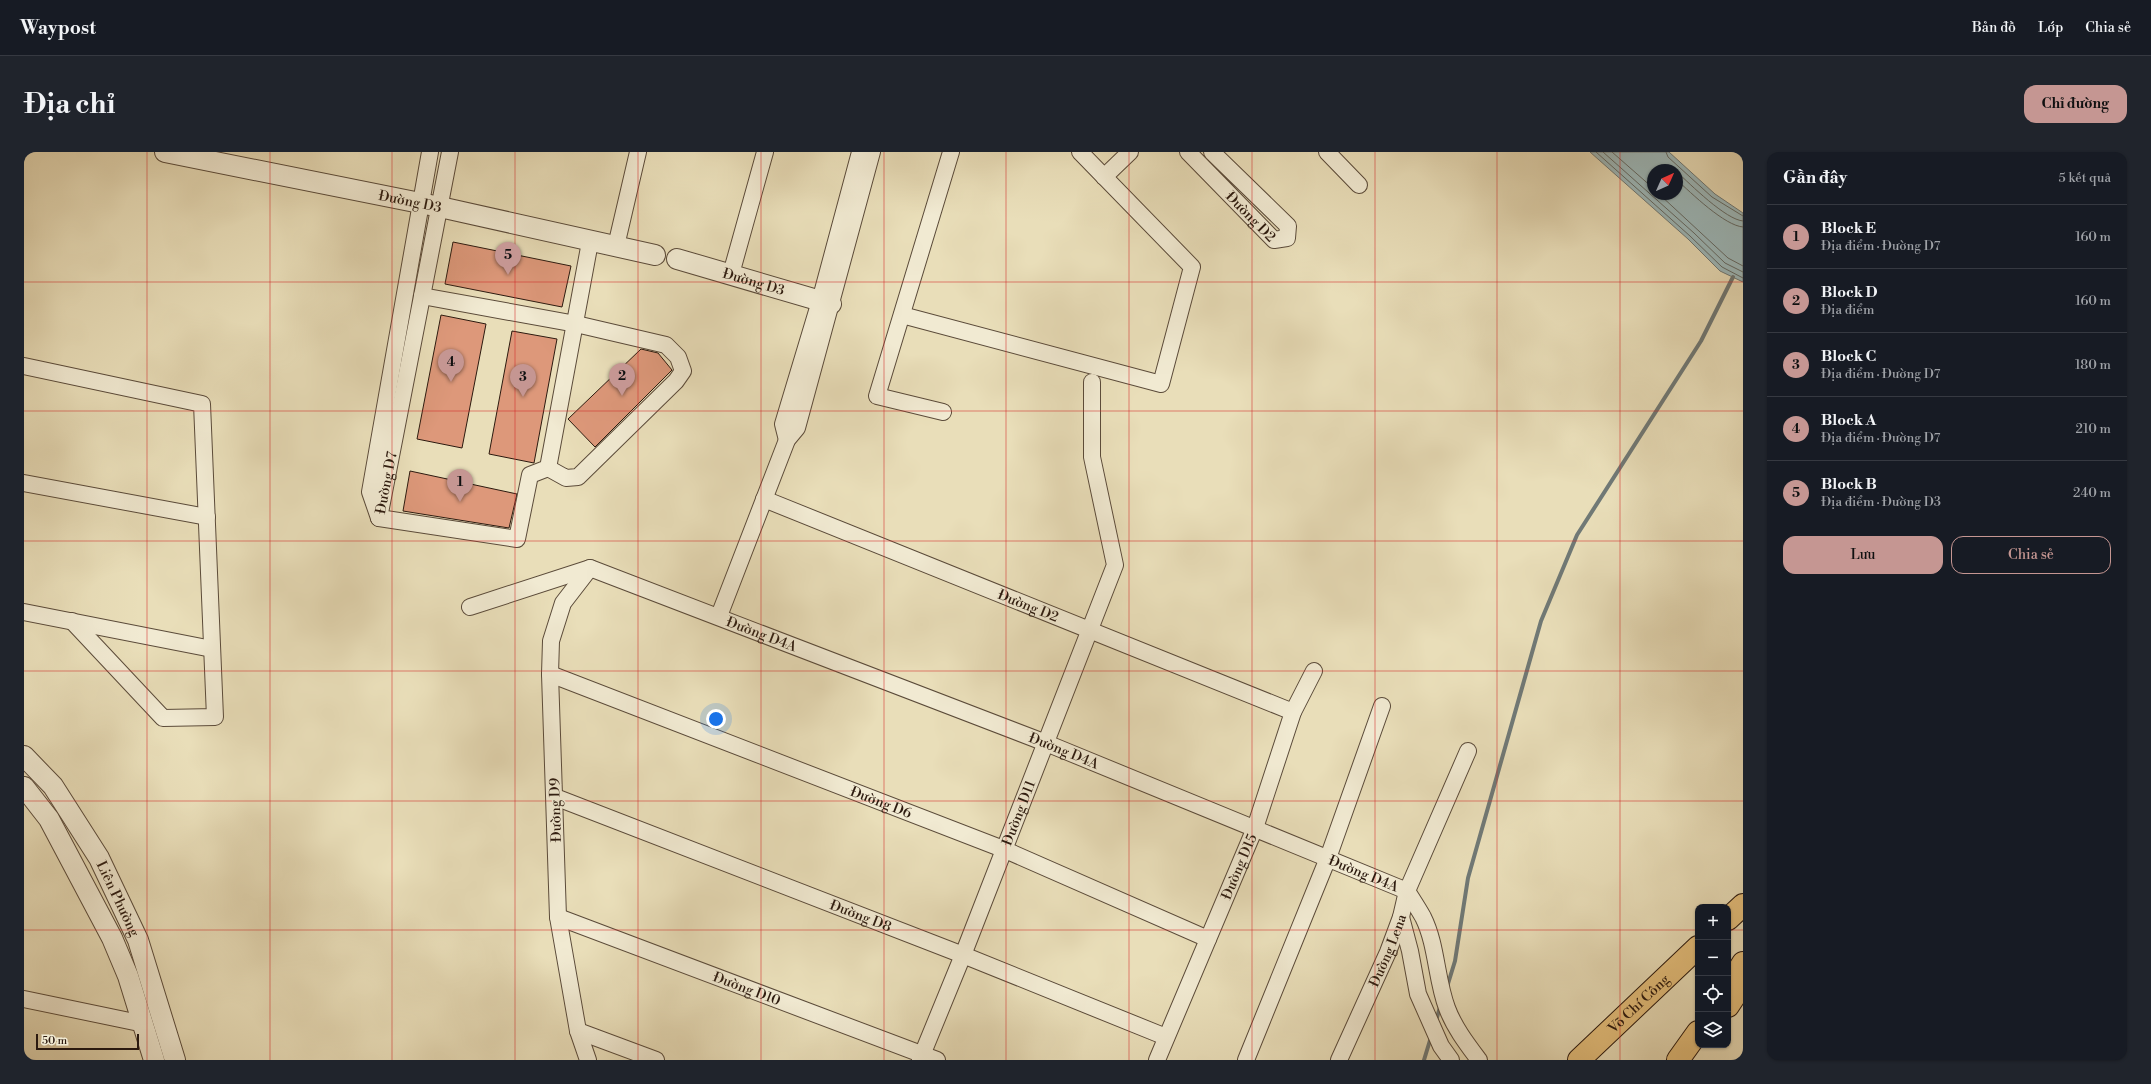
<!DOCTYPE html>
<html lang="vi">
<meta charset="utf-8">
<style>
body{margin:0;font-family:"Libre Bodoni",serif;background:#20242c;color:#f1f3f6}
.controls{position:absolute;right:12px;bottom:12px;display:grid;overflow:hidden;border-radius:8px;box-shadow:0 1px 3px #0004}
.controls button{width:36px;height:36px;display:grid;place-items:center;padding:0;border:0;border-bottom:1px solid #363941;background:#171b24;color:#f1f3f6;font:20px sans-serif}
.compass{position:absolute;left:1623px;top:12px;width:36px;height:36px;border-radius:50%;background:#171b24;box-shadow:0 1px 3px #0004;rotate:45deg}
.scale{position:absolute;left:12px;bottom:10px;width:103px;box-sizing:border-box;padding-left:4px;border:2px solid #2c1a0f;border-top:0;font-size:11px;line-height:14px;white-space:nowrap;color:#2c1a0f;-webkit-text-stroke:3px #f1ead2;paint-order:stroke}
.you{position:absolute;left:692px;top:567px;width:14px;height:14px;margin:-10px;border:3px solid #fff;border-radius:50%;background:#1a73e8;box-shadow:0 0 0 6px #1a73e833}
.badge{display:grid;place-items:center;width:26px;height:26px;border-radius:50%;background:#c59692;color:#111;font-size:13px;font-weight:700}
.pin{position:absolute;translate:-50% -33px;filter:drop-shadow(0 1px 2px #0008)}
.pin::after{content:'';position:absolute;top:21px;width:14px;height:12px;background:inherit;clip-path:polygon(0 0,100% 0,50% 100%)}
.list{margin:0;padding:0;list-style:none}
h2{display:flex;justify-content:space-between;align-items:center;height:52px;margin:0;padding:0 16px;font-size:17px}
h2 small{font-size:13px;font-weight:400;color:#9ea1a6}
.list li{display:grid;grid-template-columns:26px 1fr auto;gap:12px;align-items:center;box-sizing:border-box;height:64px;padding:0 16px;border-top:1px solid #363941}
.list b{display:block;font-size:15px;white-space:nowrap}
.list p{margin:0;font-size:13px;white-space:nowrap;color:#9ea1a6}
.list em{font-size:13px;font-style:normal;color:#9ea1a6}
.actions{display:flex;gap:8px;padding:12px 16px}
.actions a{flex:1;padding:9px 0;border:1px solid #c59692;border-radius:12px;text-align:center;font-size:14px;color:#c59692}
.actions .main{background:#c59692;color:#111}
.icon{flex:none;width:22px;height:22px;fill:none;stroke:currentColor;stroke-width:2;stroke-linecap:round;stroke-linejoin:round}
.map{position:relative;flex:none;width:1719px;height:908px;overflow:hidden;border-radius:12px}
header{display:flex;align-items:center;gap:24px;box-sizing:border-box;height:56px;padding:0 20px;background:#171b24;border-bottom:1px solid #363941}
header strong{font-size:19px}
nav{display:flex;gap:22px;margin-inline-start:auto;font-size:14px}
.intro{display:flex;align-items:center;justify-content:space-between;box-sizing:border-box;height:96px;padding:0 24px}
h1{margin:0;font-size:28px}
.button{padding:10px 18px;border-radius:12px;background:#c59692;color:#111;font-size:14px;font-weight:700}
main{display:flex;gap:24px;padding:0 24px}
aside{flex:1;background:#171b24;border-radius:12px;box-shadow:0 1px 3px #0004}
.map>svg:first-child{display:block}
.water{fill:#9db9bb;stroke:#707976;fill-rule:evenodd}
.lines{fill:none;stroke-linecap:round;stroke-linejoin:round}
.shore{stroke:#646a65;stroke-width:1}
.stream{stroke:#707976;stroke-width:4}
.building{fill:#dd987a;stroke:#2c1a0f}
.minor-casing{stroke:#5b4b3a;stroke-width:18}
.tertiary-casing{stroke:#5b4b3a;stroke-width:22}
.primary-casing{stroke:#2c1a0f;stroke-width:24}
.trunk-casing{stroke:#2c1a0f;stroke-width:24}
.minor{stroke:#f1ead2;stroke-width:16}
.tertiary{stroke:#f1ead2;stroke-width:20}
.primary{stroke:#e4bf7c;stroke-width:22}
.trunk{stroke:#e4bf7c;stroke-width:22}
.grid{fill:none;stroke:#d62828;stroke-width:1;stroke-opacity:0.55}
.labels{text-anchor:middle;stroke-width:3;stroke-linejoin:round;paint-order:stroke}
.street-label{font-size:14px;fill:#2c1a0f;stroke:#f1ead2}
</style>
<header>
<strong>Waypost</strong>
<nav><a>Bản đồ</a><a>Lớp</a><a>Chia sẻ</a></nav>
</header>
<div class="intro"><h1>Địa chỉ</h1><a class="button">Chỉ đường</a></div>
<main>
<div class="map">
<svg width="1719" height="908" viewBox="0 0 1719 908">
<rect width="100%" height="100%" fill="#e9deb9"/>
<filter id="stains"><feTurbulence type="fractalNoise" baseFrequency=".005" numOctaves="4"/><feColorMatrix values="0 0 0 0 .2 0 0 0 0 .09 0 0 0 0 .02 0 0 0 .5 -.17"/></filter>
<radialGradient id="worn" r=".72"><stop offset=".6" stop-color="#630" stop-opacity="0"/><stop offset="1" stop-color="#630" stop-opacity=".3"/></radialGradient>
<!-- water -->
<path class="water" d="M1566,0H1645L1691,42L1719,61V130L1696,119L1664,87ZM1629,18H1653V42H1629Z"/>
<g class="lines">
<!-- shore -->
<g class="shore">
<polyline points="1572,0 1666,84 1698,115 1719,126"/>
<polyline points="1579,0 1670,81 1701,111 1719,120"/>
<polyline points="1588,0 1629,36"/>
<polyline points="1642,0 1644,5 1688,45 1719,64"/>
<path d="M1653,20C1666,32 1702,68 1719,69"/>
<path d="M1653,28C1667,41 1701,74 1719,75"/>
<polyline points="1635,42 1704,106 1719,114"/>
</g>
<!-- stream -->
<g class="stream">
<polyline points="1423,835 1431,809 1444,726 1517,469 1553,383 1677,189 1709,125"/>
<polyline points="1412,869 1416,855"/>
<polyline points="1400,908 1407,885"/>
</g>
</g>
<!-- building -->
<g class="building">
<polygon points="429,90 547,114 538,155 421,132"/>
<polygon points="417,163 462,172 438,296 393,287"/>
<polygon points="488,179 533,187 510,311 465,302"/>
<polygon points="617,197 634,201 648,218 571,295 544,267"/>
<polygon points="386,319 493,342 485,376 379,359"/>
</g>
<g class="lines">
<!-- minor casing -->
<g class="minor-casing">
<g id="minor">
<path id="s1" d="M1164,0L1250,88L1263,86L1264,74L1188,0"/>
<polyline points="1303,0 1335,33"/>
<polyline points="1080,25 1106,0"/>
<polyline points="592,94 614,0"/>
<polyline points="707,122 741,0"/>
<polyline points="398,144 552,172 642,193 654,205 659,219 652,229 554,325 542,326 524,316"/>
<polyline points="878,163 1137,232 1168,115 1056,0"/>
<polyline points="0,214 178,252 191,565 139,566 48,469"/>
<polyline points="919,260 853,244 927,0"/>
<polyline points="763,288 759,272 796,149 836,0"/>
<polyline points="0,331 183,365"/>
<path id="s2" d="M740,347L1269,560"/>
<polyline points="355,366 493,387 506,323 524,316 566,90"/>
<path id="s3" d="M355,366L426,0"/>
<polyline points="355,366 346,340 406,0"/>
<path id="s4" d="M446,455L566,416L1022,591L1383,739"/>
<polyline points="0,460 188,497"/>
<polyline points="695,464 763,288 773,276 848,0"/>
<path id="s5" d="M526,522L979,697L1184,787"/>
<path id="s6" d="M531,645L939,803L1142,885"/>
<path d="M1383,739C1388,747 1394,756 1399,765C1413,793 1412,827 1423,856C1430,875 1443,892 1455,908"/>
<path id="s7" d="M534,765L913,908"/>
<polyline points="1377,765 1386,799 1394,842 1417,894 1427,908"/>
<polyline points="0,847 120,872"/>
<polyline points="554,879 632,908"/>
<polyline points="564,908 554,879 534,765 526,522 527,489 539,451 566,416"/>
<path id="s8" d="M896,908L939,803L1091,413L1068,305V230"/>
<path id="s9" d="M1133,908L1231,676L1269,560L1290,519"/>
<polyline points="1222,908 1304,706 1358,554"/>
<path id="s10" d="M1315,908L1364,800L1377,765L1383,739L1444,599"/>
</g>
</g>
<!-- tertiary casing -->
<g class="tertiary-casing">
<g id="tertiary">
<path id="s11" d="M141,0L416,55L631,103"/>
<path id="s12" d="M653,107L807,152"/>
<path id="s13" d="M0,604L29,634L75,706L114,788L151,908"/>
<polyline points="0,635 25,667 88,786 104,824 130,908"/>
</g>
</g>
<!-- primary casing -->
<g class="primary-casing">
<polyline id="primary" points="1704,854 1719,831"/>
</g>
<!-- trunk casing -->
<g class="trunk-casing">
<g id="trunk">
<polyline points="1704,767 1719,753"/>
<polyline points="1704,835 1719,811"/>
<path id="s14" d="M1555,908L1674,795"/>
<polyline points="1654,908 1674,880"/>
</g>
</g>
<!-- minor -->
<use href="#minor" class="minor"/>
<!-- tertiary -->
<use href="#tertiary" class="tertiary"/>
<!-- primary -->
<use href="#primary" class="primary"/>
<!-- trunk -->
<use href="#trunk" class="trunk"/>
</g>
<!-- grid -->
<path class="grid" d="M123,0V908M246,0V908M368,0V908M491,0V908M614,0V908M737,0V908M860,0V908M982,0V908M1105,0V908M1228,0V908M1351,0V908M1473,0V908M1596,0V908M0,130H1719M0,259H1719M0,389H1719M0,519H1719M0,649H1719M0,778H1674M1704,778H1719"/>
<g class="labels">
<!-- street labels -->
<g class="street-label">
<text dy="5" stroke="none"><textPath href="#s11" startOffset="250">Đường D3</textPath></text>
<text dy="5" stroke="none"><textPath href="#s1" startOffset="90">Đường D2</textPath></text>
<text dy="5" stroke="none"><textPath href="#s12" startOffset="80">Đường D3</textPath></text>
<text dy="5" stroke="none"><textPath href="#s3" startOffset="36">Đường D7</textPath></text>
<text dy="5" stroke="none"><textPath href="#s2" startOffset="285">Đường D2</textPath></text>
<text dy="5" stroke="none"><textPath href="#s4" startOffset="310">Đường D4A</textPath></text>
<text dy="5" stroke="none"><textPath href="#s4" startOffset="634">Đường D4A</textPath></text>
<text dy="5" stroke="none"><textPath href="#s5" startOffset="355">Đường D6</textPath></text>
<text transform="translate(531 658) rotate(-92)" y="5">Đường D9</text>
<text dy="5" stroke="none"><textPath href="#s8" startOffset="266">Đường D11</textPath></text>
<text dy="5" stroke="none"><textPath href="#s9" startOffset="210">Đường D15</textPath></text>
<text dy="5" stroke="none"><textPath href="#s4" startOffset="958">Đường D4A</textPath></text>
<text dy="5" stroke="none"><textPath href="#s13" startOffset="172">Liên Phường</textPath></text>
<text dy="5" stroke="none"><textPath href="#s6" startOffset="328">Đường D8</textPath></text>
<text dy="5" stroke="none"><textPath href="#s10" startOffset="120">Đường Lena</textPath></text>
<text dy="5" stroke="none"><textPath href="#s7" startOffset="202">Đường D10</textPath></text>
<text dy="5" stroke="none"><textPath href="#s14" startOffset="82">Võ Chí Công</textPath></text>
</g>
</g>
<rect width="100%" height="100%" filter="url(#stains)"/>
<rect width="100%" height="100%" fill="url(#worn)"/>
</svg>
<div class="controls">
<button>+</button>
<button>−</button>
<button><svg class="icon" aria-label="locate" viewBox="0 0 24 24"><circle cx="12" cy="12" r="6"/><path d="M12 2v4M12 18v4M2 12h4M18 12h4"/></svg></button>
<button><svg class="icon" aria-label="layers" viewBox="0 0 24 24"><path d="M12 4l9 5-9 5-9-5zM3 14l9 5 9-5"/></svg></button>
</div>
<svg class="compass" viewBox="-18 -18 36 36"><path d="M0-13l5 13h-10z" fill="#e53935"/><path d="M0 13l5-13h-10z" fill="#9ea1a6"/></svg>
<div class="scale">50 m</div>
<div class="you"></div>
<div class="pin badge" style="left:436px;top:350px">1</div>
<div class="pin badge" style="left:598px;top:244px">2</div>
<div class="pin badge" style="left:499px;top:245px">3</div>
<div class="pin badge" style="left:427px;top:230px">4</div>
<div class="pin badge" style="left:484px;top:123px">5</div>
</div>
<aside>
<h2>Gần đây<small>5 kết quả</small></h2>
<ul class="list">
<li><span class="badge">1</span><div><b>Block E</b><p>Địa điểm · Đường D7</p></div><em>160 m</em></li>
<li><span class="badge">2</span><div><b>Block D</b><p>Địa điểm</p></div><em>160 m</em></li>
<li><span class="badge">3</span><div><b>Block C</b><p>Địa điểm · Đường D7</p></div><em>180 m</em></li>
<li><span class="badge">4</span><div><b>Block A</b><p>Địa điểm · Đường D7</p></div><em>210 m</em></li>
<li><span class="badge">5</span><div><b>Block B</b><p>Địa điểm · Đường D3</p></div><em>240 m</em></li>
</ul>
<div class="actions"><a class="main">Lưu</a><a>Chia sẻ</a></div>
</aside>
</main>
